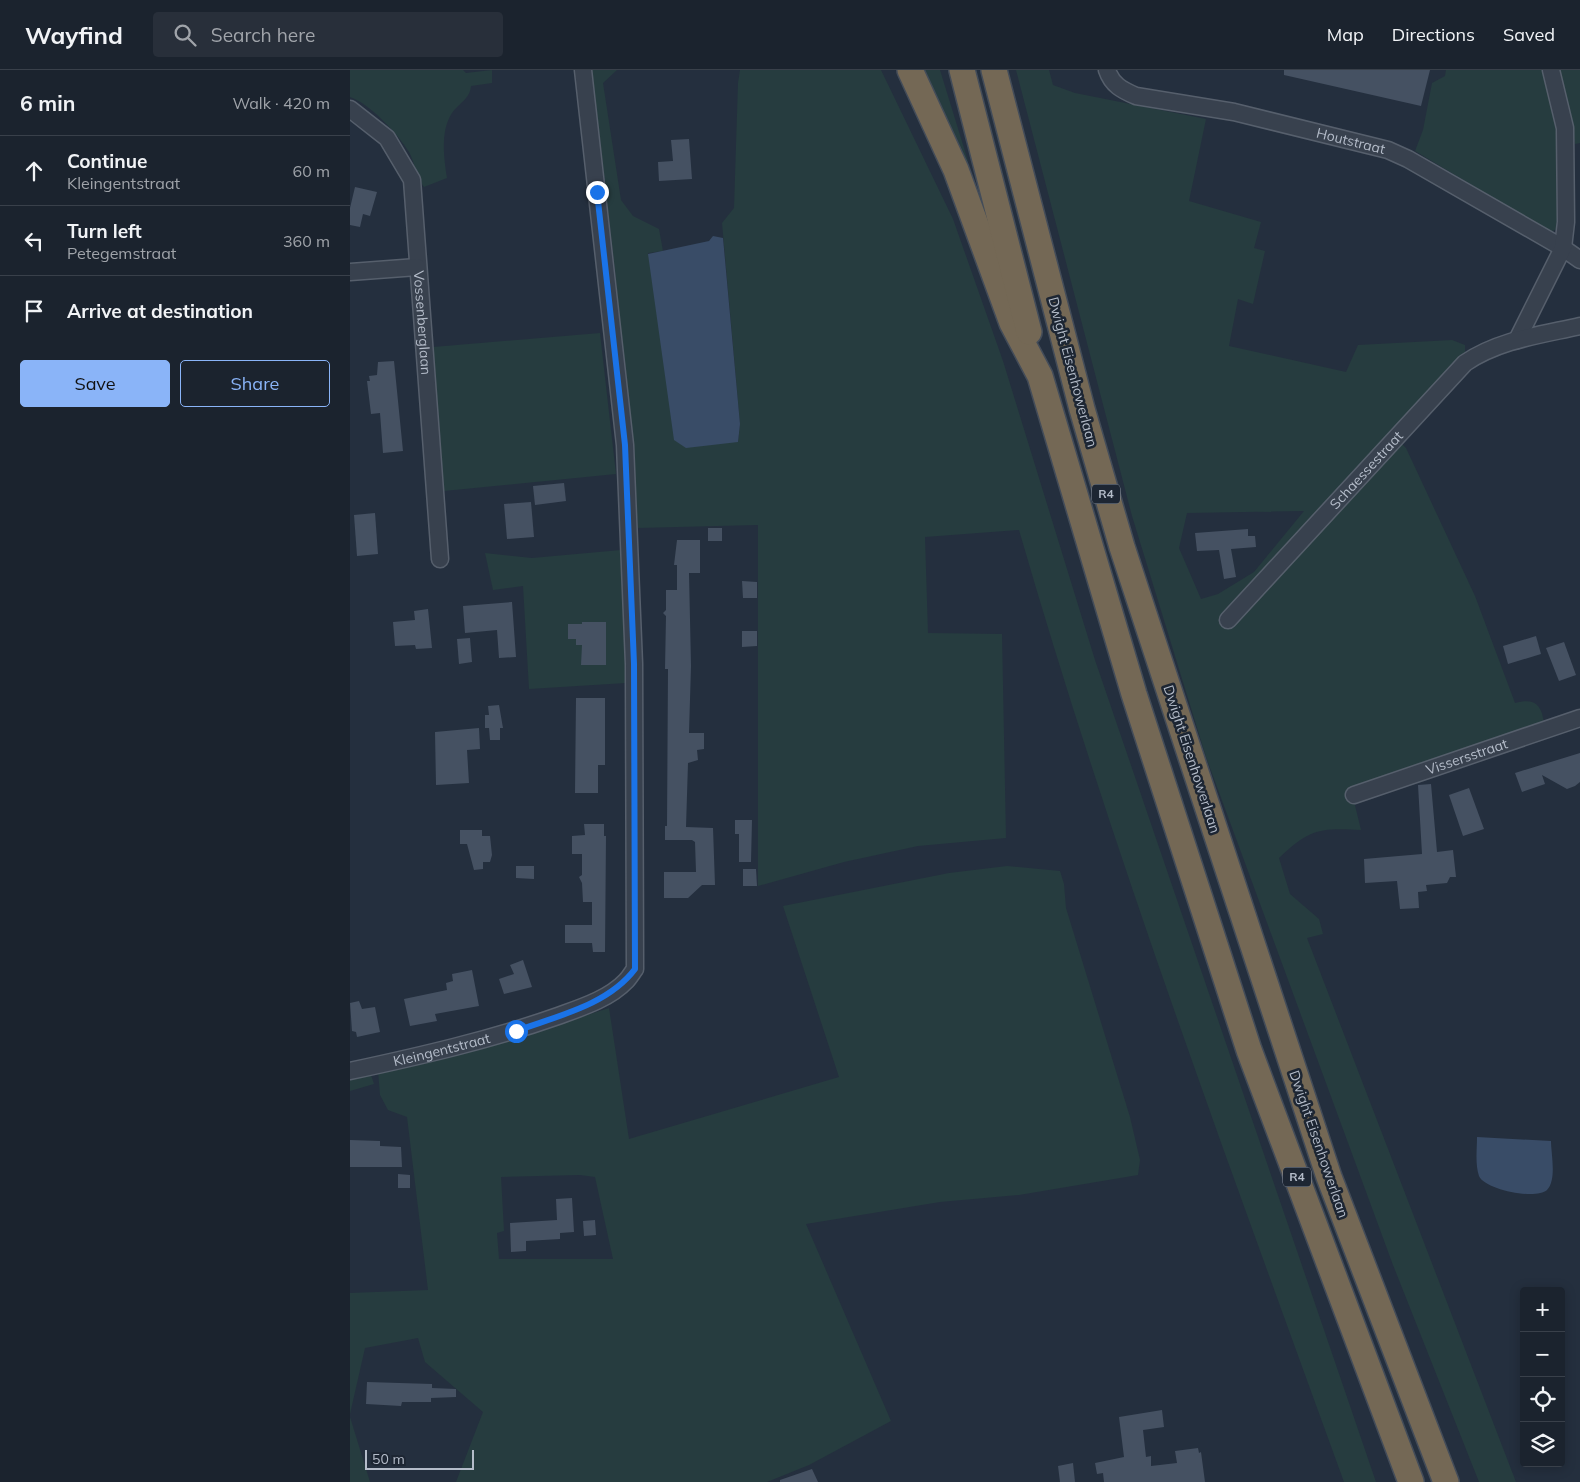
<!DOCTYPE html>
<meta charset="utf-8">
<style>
body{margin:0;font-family:Mulish,sans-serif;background:#282f3a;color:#f1f3f6}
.controls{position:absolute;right:15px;bottom:15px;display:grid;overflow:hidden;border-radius:5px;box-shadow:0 2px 12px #0003}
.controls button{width:45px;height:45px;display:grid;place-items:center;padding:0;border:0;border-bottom:1px solid #39404a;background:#1b232e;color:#f1f3f6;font:25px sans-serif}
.scale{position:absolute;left:15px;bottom:12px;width:109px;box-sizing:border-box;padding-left:5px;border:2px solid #b4bcc9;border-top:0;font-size:14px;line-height:18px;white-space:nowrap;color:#b4bcc9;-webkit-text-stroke:4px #1d2633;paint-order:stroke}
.stop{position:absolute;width:15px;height:15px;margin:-11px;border:4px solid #1a73e8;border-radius:50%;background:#fff}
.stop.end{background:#1a73e8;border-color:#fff;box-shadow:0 1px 5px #0008}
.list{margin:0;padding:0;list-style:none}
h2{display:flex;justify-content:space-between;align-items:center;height:65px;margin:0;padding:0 20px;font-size:21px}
h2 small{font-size:16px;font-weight:400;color:#a0a4aa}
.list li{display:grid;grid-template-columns:32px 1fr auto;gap:15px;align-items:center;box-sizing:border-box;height:70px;padding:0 20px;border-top:1px solid #39404a}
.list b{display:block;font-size:19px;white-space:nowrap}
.list p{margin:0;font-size:16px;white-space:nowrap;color:#a0a4aa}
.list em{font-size:16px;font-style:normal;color:#a0a4aa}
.actions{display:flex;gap:10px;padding:15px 20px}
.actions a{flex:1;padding:11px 0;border:1px solid #8ab4f8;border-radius:5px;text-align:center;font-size:18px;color:#8ab4f8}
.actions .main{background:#8ab4f8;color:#111}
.icon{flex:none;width:28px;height:28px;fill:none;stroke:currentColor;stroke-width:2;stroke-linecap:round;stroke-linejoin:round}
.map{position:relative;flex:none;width:1230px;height:1412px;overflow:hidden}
header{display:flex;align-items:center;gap:30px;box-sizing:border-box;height:70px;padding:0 25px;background:#1b232e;border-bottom:1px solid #39404a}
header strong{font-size:24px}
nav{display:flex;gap:28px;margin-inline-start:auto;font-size:18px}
.search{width:350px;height:45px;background:#282f3a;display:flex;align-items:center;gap:12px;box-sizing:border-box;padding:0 18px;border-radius:5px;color:#a0a4aa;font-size:19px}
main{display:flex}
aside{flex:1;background:#1b232e}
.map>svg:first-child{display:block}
.green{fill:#263c3f;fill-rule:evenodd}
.water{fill:#394c67}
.building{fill:#455162}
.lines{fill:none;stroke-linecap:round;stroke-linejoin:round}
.minor-casing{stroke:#565f6c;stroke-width:19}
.highway-casing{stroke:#434c59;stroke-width:28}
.minor{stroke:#38414e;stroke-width:16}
.highway{stroke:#746855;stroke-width:25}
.route{stroke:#1a73e8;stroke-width:6}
.labels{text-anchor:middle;stroke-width:5;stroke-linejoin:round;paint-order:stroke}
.shield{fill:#1d2633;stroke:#878f9c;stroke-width:1}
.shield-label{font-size:12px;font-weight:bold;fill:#b4bcc9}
.street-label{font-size:14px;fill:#b4bcc9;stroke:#1d2633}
</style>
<header>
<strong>Wayfind</strong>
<div class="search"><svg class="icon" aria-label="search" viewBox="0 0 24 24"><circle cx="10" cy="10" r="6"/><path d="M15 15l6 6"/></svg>Search here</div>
<nav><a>Map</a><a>Directions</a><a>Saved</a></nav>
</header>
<main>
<aside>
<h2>6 min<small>Walk · 420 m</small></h2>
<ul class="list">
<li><svg class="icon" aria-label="ahead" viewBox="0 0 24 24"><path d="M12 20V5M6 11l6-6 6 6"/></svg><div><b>Continue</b><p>Kleingentstraat</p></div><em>60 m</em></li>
<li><svg class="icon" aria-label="left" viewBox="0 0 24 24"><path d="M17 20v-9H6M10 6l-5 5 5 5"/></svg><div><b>Turn left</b><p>Petegemstraat</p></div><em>360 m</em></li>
<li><svg class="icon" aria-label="arrive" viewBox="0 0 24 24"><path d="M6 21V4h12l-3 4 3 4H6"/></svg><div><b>Arrive at destination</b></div></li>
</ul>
<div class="actions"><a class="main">Save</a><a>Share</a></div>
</aside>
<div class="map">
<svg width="1230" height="1412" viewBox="0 0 1230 1412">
<rect width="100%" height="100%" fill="#242f3e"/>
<!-- green -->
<g class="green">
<path d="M0,0H113L116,3L142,0V13L121,16C120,29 109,33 102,43C90,61 94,88 97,108L74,117C66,108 65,93 59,82C49,65 19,33 0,27Z"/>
<path d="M242,0H267L253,13L271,130L283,146L309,159L313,181L298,183L388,372L390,354L372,153L384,138L388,13L390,0H531L603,149L653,291L745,590L1026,1412H994C880,1097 762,782 669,460L575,467L578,563L652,564L656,768L568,776L494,792L408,816V455L288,458L265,200Z"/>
<polygon points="566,0 590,0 618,91 618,97 612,98"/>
<path d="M666,0H699L703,15L725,23L856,49L839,131L911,152L904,178L915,181L903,234L888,229L879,276L996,302L1008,275L1102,270L1115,275V282L1041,363L1056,378L1125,526L1165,633C1184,628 1192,634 1194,654L1001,719L1011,760C969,758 960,759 929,788L940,824L969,849L973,864L957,868L1166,1412H1129L1043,1195L856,687L782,446ZM954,441L904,502L868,524L851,529L829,478L837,443Z"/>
<polygon points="1096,0 1194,0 1207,66 1210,154 1207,159 1200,162 1065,81 1073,60 1082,13 1095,6"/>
<polygon points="1208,0 1230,0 1230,73 1225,74"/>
<polygon points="250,263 266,404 94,421 83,277"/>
<polygon points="271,480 276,613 179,619 173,516 143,520 135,483 182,488"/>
<path d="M657,796L710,801L714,814L716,838L780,1047L790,1090L788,1105L669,1125L590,1132L456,1154L541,1351L459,1395L417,1412H106L133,1342L75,1292L68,1268L15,1278L0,1344V1223L78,1220L57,1047L38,1040L30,1025L28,1001C107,985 183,963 259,938L279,1069L489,1007L433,836L599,803ZM230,1105L245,1107L263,1189H149L147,1163L154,1161L151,1107Z"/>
<polygon points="0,1005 21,1005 24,1014 0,1021"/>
<polygon points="0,1347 20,1412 21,1412 0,1412"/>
</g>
<!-- water -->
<g class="water">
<polygon points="363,166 373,168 390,354 388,372 336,378 324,370 298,184 359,171"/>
<path d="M1127,1067L1201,1071C1201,1083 1207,1110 1197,1120C1186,1130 1135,1120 1129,1106C1125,1095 1127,1078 1127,1067Z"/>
</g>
<!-- building -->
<g class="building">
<polygon points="934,0 1080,0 1071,36 934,5"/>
<polygon points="339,69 342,109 309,111 308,92 323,91 321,70"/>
<polygon points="5,117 27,122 20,146 13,144 10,157 0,155 0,138"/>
<polygon points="44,291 53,381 33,383 30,343 21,344 17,311 20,311 19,306 27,305 28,292"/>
<polygon points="214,413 216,431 185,435 183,416"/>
<polygon points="181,432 184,467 157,469 154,434"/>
<polygon points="25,443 28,484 7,486 4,445"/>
<rect x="358" y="458" width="14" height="13"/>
<polygon points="898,459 898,466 905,466 906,477 881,479 886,507 874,509 869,480 847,481 845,463"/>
<polygon points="327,470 350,470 350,503 339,503 341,596 339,663 354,663 354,679 347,680 348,690 338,693 336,757 363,758 365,815 352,815 338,828 314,828 314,802 346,802 345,772 342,770 315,770 315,756 317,756 318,599 315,599 316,546 313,543 316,540 316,520 327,520 327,495 324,495"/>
<polygon points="392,511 407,512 407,528 393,528"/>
<polygon points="162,532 166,587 149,588 147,560 115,563 113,536"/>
<polygon points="78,539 82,578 66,579 65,575 45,576 43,552 65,550 64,541"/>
<polygon points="232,552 256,552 256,595 231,595 232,575 226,575 226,569 218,569 218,554 232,554"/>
<polygon points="392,561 407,561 407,576 392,577"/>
<polygon points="1186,566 1191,584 1158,594 1153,576"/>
<polygon points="120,568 122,592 109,594 107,569"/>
<polygon points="1214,572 1226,605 1209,611 1196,578"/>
<polygon points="226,628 255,628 255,695 248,695 248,723 225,723"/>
<polygon points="149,635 153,658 150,658 150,670 140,670 139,658 135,658 135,645 139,645 138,636"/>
<polygon points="129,658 130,679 117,680 119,713 86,715 85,662"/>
<polygon points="1230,683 1230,712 1225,716 1217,719 1192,705 1195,714 1172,722 1165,703"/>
<polygon points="1081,714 1087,782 1103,780 1106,807 1100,807 1097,813 1076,815 1077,821 1068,822 1069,838 1050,839 1047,811 1015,813 1014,789 1072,784 1068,715"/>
<polygon points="1119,718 1134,759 1113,766 1099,725"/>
<polygon points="385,750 402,750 401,792 389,792 389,764 385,764"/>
<polygon points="234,754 254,754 254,766 256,766 255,882 243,882 242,873 215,873 215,855 242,855 242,832 233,832 232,813 229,807 232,805 232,784 222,784 222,766 235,765"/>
<polygon points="110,760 132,760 132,766 140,766 142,785 140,792 133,792 133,799 124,800 117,774 110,774"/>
<polygon points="166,796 184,796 184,809 166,808"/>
<polygon points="393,799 406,799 407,816 393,816"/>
<polygon points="173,890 182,917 154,924 149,909 164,904 160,895"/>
<polygon points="122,900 129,936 85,944 87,951 60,956 54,929 97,920 96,913 103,911 102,904"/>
<polygon points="9,931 12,939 25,937 30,962 7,967 6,962 2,961 0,933"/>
<polygon points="0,1070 30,1071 30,1076 51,1077 52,1097 0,1097"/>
<polygon points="48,1104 60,1105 60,1118 48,1118"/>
<polygon points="222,1128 224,1162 210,1163 210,1169 176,1171 176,1181 161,1182 160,1153 207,1150 206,1129"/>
<polygon points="245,1150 246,1165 234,1166 233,1151"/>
<polygon points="17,1312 82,1314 82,1318 106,1319 106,1327 81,1328 81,1332 52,1332 51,1336 16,1334"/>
<polygon points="812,1340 814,1357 793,1360 796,1387 801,1386 801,1396 827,1393 825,1381 848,1378 849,1383 851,1382 855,1412 754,1412 753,1403 747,1404 745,1393 774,1387 769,1347"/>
<polygon points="723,1393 725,1412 710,1412 708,1396"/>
<polygon points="462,1399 468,1412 430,1412 430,1410"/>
</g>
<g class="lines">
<!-- minor casing -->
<g class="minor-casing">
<g id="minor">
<path id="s1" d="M757,0C762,15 772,20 786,26L884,42L1038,80L1058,89L1213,178L1230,190"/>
<path id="s2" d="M0,39L37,68L62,110L90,489"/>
<polyline points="0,202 67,197"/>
<polyline points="1167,270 1213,178 1216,152 1215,58 1201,0"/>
<path id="s3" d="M878,550L1115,293C1149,270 1190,265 1230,256"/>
<path id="s4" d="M1004,725L1230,648"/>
<path id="s5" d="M0,1001C70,986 140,970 208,946C230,938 259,929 276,911C279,908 282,903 285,899L284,594L275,375L233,0"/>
</g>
</g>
<!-- highway casing -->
<g class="highway-casing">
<g id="highway">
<polyline points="560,0 606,100 662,253 690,306 784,624 899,980 1061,1412"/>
<polyline points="612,0 679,262"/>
<polyline points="644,0 732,339 772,477 979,1107 1096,1412"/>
</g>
</g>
<!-- minor -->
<use href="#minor" class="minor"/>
<!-- highway -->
<use href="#highway" class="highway"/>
</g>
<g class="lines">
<!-- route -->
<path class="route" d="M166,961C207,946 258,935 285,899L284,594L275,375L247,122"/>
</g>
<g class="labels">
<!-- shield labels -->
<g class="shield">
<rect x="742" y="414.5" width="28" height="19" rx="4"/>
<rect x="933" y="1097.5" width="28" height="19" rx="4"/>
</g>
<g class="shield-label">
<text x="756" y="428">R4</text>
<text x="947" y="1111">R4</text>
</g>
<!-- street labels -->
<g class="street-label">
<text dy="5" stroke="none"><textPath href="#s1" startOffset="260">Houtstraat</textPath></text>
<text dy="5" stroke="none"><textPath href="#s2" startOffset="239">Vossenberglaan</textPath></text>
<text transform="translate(723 302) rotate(75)" y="5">Dwight Eisenhowerlaan</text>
<text dy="5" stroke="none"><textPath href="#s3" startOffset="204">Schaessestraat</textPath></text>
<text dy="5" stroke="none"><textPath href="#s4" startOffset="119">Vissersstraat</textPath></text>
<text transform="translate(842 689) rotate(72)" y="5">Dwight Eisenhowerlaan</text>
<text dy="5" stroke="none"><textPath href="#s5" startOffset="94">Kleingentstraat</textPath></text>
<text transform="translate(969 1074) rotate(71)" y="5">Dwight Eisenhowerlaan</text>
</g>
</g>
</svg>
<div class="controls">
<button>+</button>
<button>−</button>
<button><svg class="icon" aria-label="locate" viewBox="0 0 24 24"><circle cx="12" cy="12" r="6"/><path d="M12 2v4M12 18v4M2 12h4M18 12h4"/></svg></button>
<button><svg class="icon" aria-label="layers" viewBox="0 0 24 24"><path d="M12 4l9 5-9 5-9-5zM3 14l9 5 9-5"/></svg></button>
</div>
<div class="scale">50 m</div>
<div class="stop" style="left:166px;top:961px"></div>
<div class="stop end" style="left:247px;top:122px"></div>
</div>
</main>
